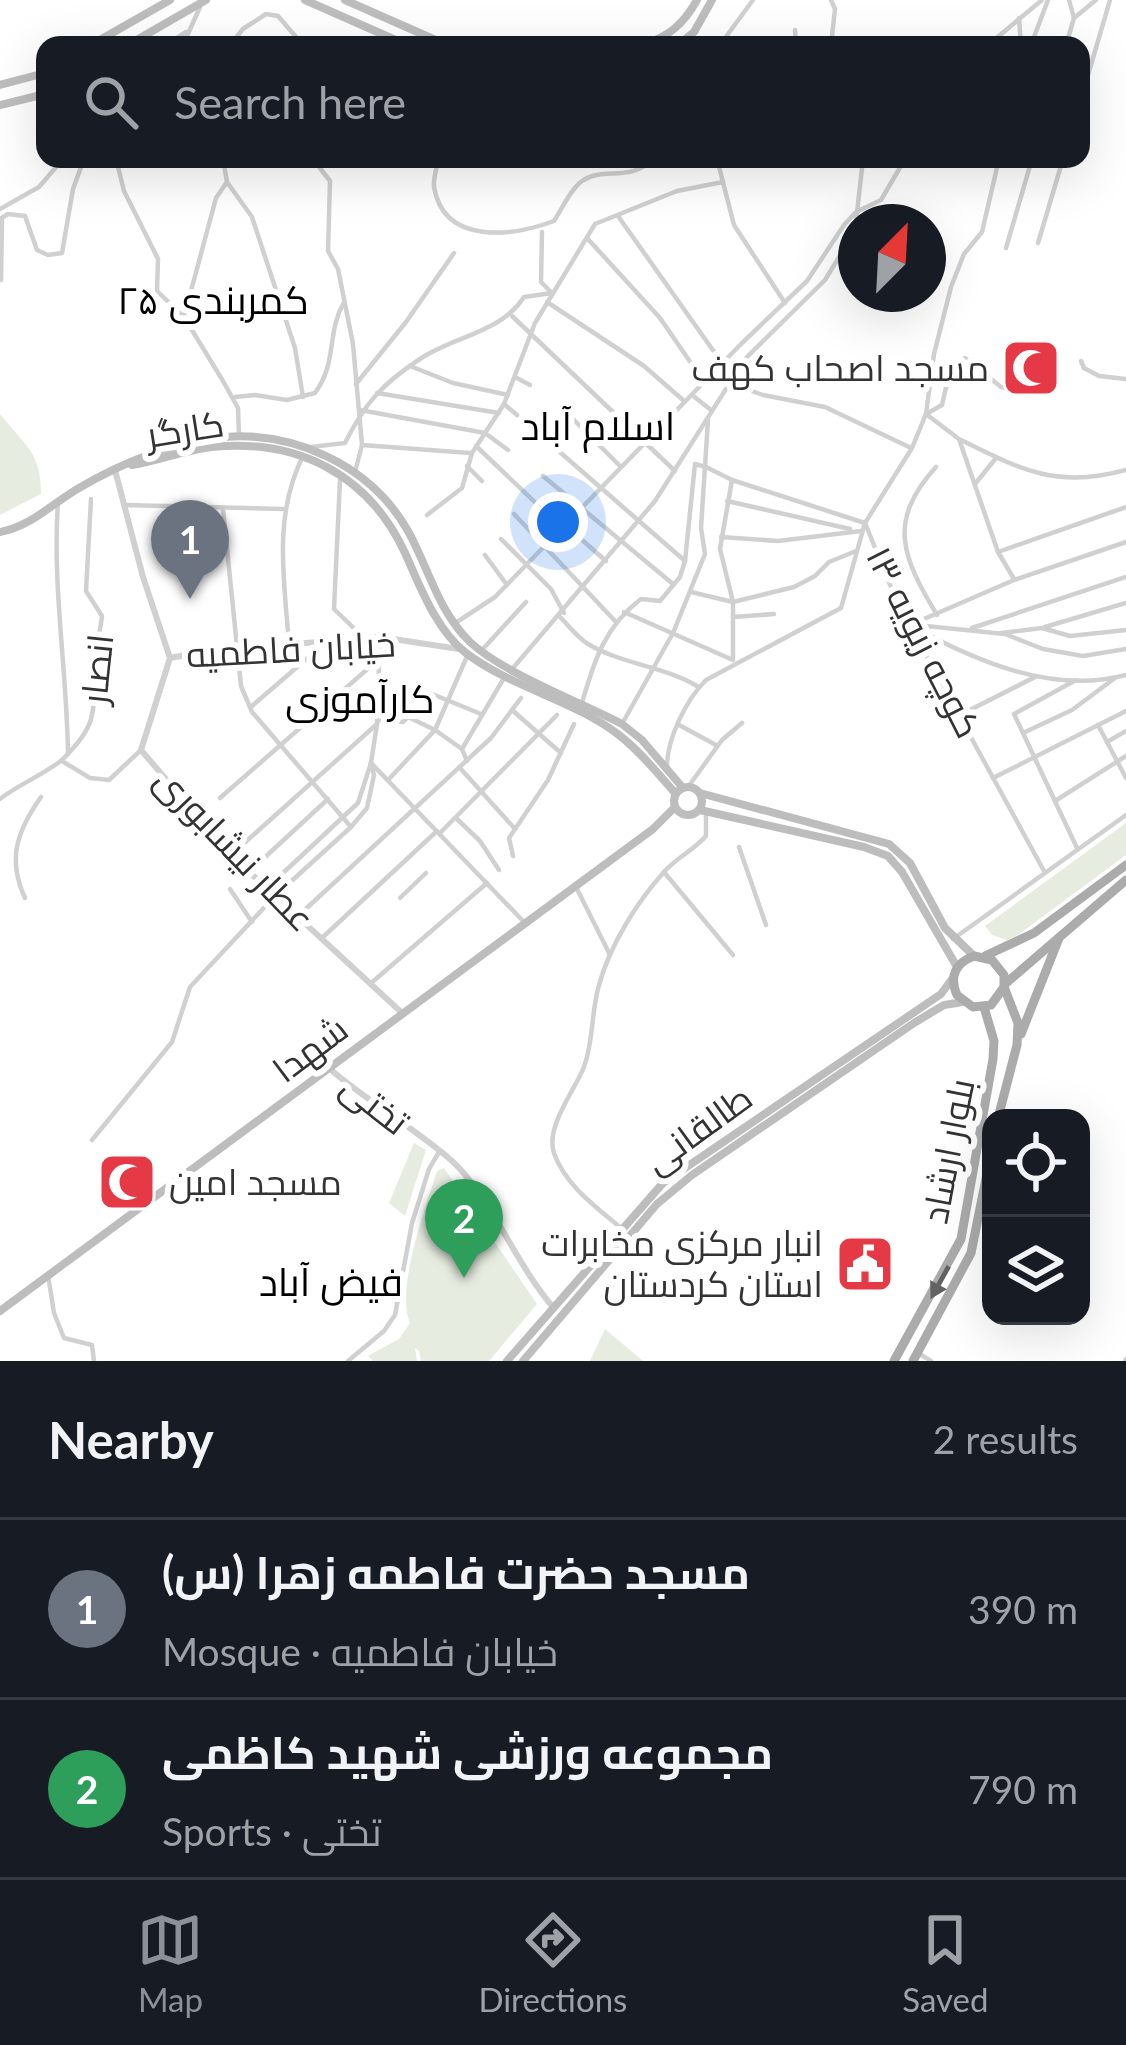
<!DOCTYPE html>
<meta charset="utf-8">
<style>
body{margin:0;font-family:Lato,Cairo,sans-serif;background:#242831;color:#f1f3f6}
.controls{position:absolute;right:36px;bottom:36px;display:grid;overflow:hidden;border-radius:24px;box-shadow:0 12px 48px #0002}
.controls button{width:108px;height:108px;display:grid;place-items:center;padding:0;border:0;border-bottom:3px solid #363941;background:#171b24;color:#f1f3f6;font:60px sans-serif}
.compass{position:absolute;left:838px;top:204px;width:108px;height:108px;border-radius:50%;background:#171b24;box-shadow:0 12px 48px #0002;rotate:24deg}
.you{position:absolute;left:558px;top:522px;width:42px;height:42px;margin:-30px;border:9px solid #fff;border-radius:50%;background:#1a73e8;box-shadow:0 0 0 18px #1a73e833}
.badge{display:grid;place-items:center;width:78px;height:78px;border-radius:50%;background:#8c9099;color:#fff;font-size:39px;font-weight:700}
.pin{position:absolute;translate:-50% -99px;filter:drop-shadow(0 3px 6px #0008)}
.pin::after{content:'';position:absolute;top:63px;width:42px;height:36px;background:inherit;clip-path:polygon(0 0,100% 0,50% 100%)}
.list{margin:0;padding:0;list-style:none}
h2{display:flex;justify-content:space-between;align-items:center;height:156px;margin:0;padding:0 48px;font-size:51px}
h2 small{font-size:39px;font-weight:400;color:#9ea1a6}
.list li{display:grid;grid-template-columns:78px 1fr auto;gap:36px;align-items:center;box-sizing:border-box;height:180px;padding:0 48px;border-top:3px solid #363941}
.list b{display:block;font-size:45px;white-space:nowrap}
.list p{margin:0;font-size:39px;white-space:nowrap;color:#9ea1a6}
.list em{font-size:39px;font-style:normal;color:#9ea1a6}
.icon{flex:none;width:66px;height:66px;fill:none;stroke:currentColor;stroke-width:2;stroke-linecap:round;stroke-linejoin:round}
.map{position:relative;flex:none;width:1126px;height:1361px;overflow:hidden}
.search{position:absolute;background:#171b24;box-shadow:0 12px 48px #0002;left:36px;right:36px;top:36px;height:132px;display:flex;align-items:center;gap:30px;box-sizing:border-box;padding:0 42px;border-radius:24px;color:#9ea1a6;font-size:45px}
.sheet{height:516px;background:#171b24}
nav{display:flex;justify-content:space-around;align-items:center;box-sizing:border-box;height:168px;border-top:3px solid #363941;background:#171b24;font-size:33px;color:#9ea1a6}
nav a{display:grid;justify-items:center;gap:6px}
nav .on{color:#8c9099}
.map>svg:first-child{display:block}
.green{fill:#e6ecdf}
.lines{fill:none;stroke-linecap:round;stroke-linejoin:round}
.minor{stroke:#d0d0d0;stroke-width:4.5}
.tertiary{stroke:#d0d0d0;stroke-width:6}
.secondary{stroke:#bdbdbd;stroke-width:8}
.primary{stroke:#ababab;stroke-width:9}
.oneway{fill:#636363}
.labels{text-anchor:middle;stroke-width:12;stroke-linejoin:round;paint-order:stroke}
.poi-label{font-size:36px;fill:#333;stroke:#fff;text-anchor:end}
.street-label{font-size:36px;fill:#333;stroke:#fff}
.neighbourhood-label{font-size:39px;fill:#000;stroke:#fff}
</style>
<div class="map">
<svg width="1126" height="1361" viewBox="0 0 1126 1361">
<rect width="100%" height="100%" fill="#fff"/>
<!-- green -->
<g class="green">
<path d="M0,414C24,445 41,451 41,494L0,515Z"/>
<polygon points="1126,823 1126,855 1018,935 1007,940 992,935 985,926"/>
<polygon points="414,1143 426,1150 405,1216 389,1203"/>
<path d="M444,1168L537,1304L489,1361H421L419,1351L415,1348L417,1361H373L368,1356L399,1339L410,1323C395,1289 426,1207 437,1171Z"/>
<polygon points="605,1329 643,1361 590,1361"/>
</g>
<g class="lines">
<!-- minor -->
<g class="minor">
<polyline points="1069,0 1074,18"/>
<polyline points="1019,18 1021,45"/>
<polyline points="795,30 796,45"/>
<polyline points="166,45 186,32"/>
<polyline points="183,45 200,7"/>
<polyline points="230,45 243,29 266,14 278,16 303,45"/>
<polyline points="720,45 753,0"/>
<polyline points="831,45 835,9 831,0"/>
<polyline points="988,45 1042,0"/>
<polyline points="1031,45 1048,0"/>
<polyline points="1066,45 1074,18 1096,0"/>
<polyline points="1081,99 1110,0"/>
<polyline points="116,159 124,191 158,259 157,291 184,317 223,381 238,408 239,436"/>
<polyline points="223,159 227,182 252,217 295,348 303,397"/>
<polyline points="313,159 330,181 328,251 338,269 353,344 362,445 355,472"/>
<path d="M438,159C437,168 433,179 434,187C444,246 514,236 554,221C562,209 570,190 582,181C603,166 629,183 654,159"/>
<polyline points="717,159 734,225 785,303"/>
<polyline points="999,159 982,232 964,254 951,287 934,354 926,414 912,448 865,523 897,602 1044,871"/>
<polyline points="0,209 39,187 63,159"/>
<polyline points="618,216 722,363"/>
<polyline points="0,219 8,214 25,216 37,250 48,255 62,253 73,189 84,159"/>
<polyline points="587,238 660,318 704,382"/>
<polyline points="1038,243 1063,159"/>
<polyline points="1006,248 1032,159"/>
<polyline points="1,280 2,220"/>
<polyline points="547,302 644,366 683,400"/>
<polyline points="512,316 675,471"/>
<polyline points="184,317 216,198 227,182"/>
<polyline points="1081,361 1084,368 1099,376 1126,379"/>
<polyline points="410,366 453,383 508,395"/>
<polyline points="515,377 530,385"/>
<polyline points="729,383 763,395 825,407 909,447"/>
<polyline points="356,384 406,322 454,253"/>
<polyline points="377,393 499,413"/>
<polyline points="692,395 711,410"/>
<path d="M235,397L255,395L287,400L315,393C338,361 326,334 344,302"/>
<polyline points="504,404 517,415"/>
<polyline points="360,410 485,433 508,450"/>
<polyline points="565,411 621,467"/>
<polyline points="926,414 959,439 998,552 1014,579"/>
<path d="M926,414L942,405C946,389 948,366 965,358L1001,387L1030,394"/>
<polyline points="546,440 685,561"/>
<path d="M961,440C1021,470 1058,489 1126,470"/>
<polyline points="362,445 470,453"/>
<polyline points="476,446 562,528"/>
<path d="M311,447L345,443C365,403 382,384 420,359C454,336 501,333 524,297L552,293L541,282L542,232"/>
<polyline points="467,466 482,481"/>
<path d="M936,467C886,522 903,558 937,615"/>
<polyline points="543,476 673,584"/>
<polyline points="340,480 334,609 362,636"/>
<polyline points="732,480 720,549 733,602 733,658"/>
<polyline points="975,484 996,458"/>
<polyline points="727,501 850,529"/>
<path d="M58,502C52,586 67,670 68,754"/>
<polyline points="124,505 283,509"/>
<polyline points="223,509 241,686 252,712 351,827"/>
<polyline points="514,514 616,622"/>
<polyline points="427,515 462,488 472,453 504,404 535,323 595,224 677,191 723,182"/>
<polyline points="565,525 606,561"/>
<polyline points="721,537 778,541 861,531"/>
<polyline points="501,539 551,589 564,613"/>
<polyline points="998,552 1126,507"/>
<polyline points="485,555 507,585"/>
<polyline points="691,592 733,602 794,587 815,576 829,562 856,551"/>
<polyline points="624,612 733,660"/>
<path d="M560,617C569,626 577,637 588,644C621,664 663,666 697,686"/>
<polyline points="733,617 774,614"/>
<polyline points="454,624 495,597 741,344 807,281 844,225 856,212 881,200 905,159"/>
<polyline points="910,625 1014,580 1126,542"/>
<path d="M910,625C973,660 1052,695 1126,675"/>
<polyline points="916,625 1005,634 1043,649 1083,656 1126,649"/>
<polyline points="1045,627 1126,603"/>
<polyline points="972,628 1126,577"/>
<polyline points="1001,633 1042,628 1070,636 1126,630"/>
<path d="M289,644C284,578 273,516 303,456"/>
<polyline points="482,650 526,602"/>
<polyline points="513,668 655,501 745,359 825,280 855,231 863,159"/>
<polyline points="1076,680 1014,714 1077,848"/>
<polyline points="415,687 481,714"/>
<path d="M582,703C594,661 605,626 641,599L660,601L680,577L685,561L695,464L706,467"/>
<polyline points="252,706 325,643"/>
<polyline points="512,710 561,753"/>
<polyline points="960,715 1035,677"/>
<polyline points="378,720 403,722 408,717 435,730 462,749"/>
<polyline points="622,724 673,633 705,554 701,528 708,420"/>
<polyline points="679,725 716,745"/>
<polyline points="1098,725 1126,778"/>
<polyline points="1023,733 1072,710 1115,678"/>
<polyline points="1107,742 1126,731"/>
<polyline points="62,761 90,778 109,780 141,750"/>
<polyline points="467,761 462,749 504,678"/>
<polyline points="371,763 525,923"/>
<polyline points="460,768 515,829"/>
<path d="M667,769C666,740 686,700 706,680L841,608L865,523L732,480L706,467"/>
<polyline points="993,778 1126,711"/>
<polyline points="389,779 435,730 468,654"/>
<polyline points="688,787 722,740 742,723"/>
<polyline points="220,798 379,659"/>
<path d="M0,799C19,784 51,771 64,758C96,726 94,715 94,673C94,655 100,634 102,616L86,591L91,499"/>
<polyline points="1055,801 1126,756"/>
<polyline points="457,819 480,841 499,870"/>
<polyline points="440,833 557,715"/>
<polyline points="739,847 766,925"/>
<polyline points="231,855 377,724"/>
<polyline points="513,856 509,838 548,780 574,724"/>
<polyline points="249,872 328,799"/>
<polyline points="664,872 733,955"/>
<polyline points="575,885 610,955"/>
<polyline points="267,888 358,803 371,763 377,724 380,637"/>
<polyline points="230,889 252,922"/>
<path d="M25,898C7,859 17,831 41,797"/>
<polyline points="400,898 426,873"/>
<polyline points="297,917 491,738 521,698"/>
<polyline points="323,937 437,831"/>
<polyline points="953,939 1126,815"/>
<polyline points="370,984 487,883"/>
<polyline points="92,1140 172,1042 190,987 275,896 351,827 367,808 374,775 371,763"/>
<path d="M621,1228C596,1207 565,1185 554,1153C545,1127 575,1090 584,1067C594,1039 591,1012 599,985C610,945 637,902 664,872C676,858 694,850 706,836V810"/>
<polyline points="48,1275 54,1313 64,1338 92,1345 94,1361"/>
<polyline points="918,1353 931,1361"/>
<polyline points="348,1361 384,1331 395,1315 412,1223 429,1169 439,1152"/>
<polyline points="1125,1361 1126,1359"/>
</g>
<!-- tertiary -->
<g class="tertiary">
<polyline points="115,470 143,577 170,658"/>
<polyline points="170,658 141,750 231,855 401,1012"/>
<polyline points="170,658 207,651 380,637 459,649"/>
<path d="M330,1069C368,1102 413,1127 451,1160C490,1195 516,1265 553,1307"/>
</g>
<!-- secondary -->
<g class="secondary">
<polyline points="305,0 407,45"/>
<polyline points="345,0 447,45"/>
<polyline points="91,45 170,0"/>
<polyline points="128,45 206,0"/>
<path d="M643,45C669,36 683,25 697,0"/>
<polyline points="678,45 694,32 712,0"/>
<polyline points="0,85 45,73"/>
<polyline points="0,105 45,94"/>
<path d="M132,465C159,461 184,450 212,447C298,438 369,475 405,553C420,586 436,630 466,653C512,688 574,700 619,735C641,752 658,774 676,794"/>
<path d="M0,532C30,527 53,503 79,488C120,464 166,445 214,438C290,428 370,464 408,531C429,569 438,611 470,642C503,673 580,702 622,724L642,740L683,788"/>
<circle cx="688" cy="801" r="14"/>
<polyline points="700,793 889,844 910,863 945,928 974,956"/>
<polyline points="700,810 864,847 888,856 902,872 957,967"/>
<polyline points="0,1311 653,829 675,807"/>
<polyline points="507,1361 663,1183 941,994 952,979"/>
<polyline points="523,1361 657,1204 692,1175 914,1023 944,1005 963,1002"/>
</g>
<!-- primary -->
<g class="primary">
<polyline points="985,956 1034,933 1126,865"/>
<polyline points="1005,984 1126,880"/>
<polyline points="1021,1034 1059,938"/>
<path d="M998,1118L1017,1045L1018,1023L1004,987V975L992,960L974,956C955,963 949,977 957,995L973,1007L991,1005L1004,987"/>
<polyline points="894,1361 961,1239 993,1059 994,1041 984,1007"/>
<polyline points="913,1361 971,1253 991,1154"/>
</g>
</g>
<!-- one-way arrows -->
<defs><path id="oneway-solid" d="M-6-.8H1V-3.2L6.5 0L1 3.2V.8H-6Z" transform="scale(3)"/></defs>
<use class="oneway" href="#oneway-solid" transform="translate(940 1282) rotate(119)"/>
<!-- icons -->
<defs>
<g id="mosque-square" transform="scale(3)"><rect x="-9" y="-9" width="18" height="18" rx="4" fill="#e63946" stroke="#fff"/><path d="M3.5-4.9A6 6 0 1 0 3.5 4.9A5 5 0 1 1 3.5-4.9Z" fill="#fff"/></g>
<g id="civic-square" transform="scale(3)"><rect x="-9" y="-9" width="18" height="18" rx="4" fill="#e63946" stroke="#fff"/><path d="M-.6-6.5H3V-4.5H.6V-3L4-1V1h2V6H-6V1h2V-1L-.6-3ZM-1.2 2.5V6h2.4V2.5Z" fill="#fff"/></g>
</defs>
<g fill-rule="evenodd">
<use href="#mosque-square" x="1031" y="368"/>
<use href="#mosque-square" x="127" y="1182"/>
<use href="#civic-square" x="865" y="1264"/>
</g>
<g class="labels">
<!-- poi labels -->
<g class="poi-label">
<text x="989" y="381">مسجد اصحاب کهف</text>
<text x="169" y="1195" text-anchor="start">مسجد امین</text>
<text x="823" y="1256">انبار مرکزی مخابرات<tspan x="823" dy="41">استان کردستان</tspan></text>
</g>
<!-- street labels -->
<g class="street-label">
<text transform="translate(185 429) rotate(-9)" y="13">کارگر</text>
<text transform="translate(924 642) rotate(63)" y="13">کوچه زیویه ۱۳</text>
<text transform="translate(291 649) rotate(-3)" y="13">خیابان فاطمیه</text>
<text transform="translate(97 669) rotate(-84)" y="13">انصار</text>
<text transform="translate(235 849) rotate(46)" y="13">عطار نیشابوری</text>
<text transform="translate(310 1049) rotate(-37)" y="13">شهدا</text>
<text transform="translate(375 1104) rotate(38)" y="13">تختی</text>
<text transform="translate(698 1129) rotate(-36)" y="13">طالقانی</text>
<text transform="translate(948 1151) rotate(-79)" y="13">بلوار ارشاد</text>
</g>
<!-- neighbourhood labels -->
<g class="neighbourhood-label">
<text x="213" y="314">کمربندی ۲۵</text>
<text x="598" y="440">اسلام آباد</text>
<text x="360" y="713">کارآموزی</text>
<text x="331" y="1296">فیض آباد</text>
</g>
</g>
</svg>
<div class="controls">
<button><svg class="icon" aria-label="locate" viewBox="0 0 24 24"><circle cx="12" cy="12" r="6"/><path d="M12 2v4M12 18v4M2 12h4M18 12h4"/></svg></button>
<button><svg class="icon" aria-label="layers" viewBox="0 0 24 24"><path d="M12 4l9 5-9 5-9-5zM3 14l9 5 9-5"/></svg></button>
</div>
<svg class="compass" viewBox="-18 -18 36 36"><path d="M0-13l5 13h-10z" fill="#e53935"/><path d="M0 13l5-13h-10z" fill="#9ea1a6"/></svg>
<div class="you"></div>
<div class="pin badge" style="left:190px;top:599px;background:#6b7280">1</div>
<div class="pin badge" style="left:464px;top:1278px;background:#2e9e5b">2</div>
<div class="search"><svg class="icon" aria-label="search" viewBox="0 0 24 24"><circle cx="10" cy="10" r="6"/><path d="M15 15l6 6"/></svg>Search here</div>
</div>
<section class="sheet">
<h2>Nearby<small>2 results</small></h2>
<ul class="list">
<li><span class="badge" style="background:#6b7280">1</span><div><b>مسجد حضرت فاطمه زهرا (س)</b><p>Mosque · خیابان فاطمیه</p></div><em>390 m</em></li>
<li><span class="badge" style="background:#2e9e5b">2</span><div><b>مجموعه ورزشی شهید کاظمی</b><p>Sports · تختی</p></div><em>790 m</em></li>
</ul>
</section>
<nav>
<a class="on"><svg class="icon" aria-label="map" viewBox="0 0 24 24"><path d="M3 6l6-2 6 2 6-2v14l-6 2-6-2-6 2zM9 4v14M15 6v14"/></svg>Map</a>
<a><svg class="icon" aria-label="directions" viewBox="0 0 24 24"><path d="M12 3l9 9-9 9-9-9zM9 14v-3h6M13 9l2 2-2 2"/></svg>Directions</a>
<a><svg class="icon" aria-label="saved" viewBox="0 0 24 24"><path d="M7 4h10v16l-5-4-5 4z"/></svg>Saved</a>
</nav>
